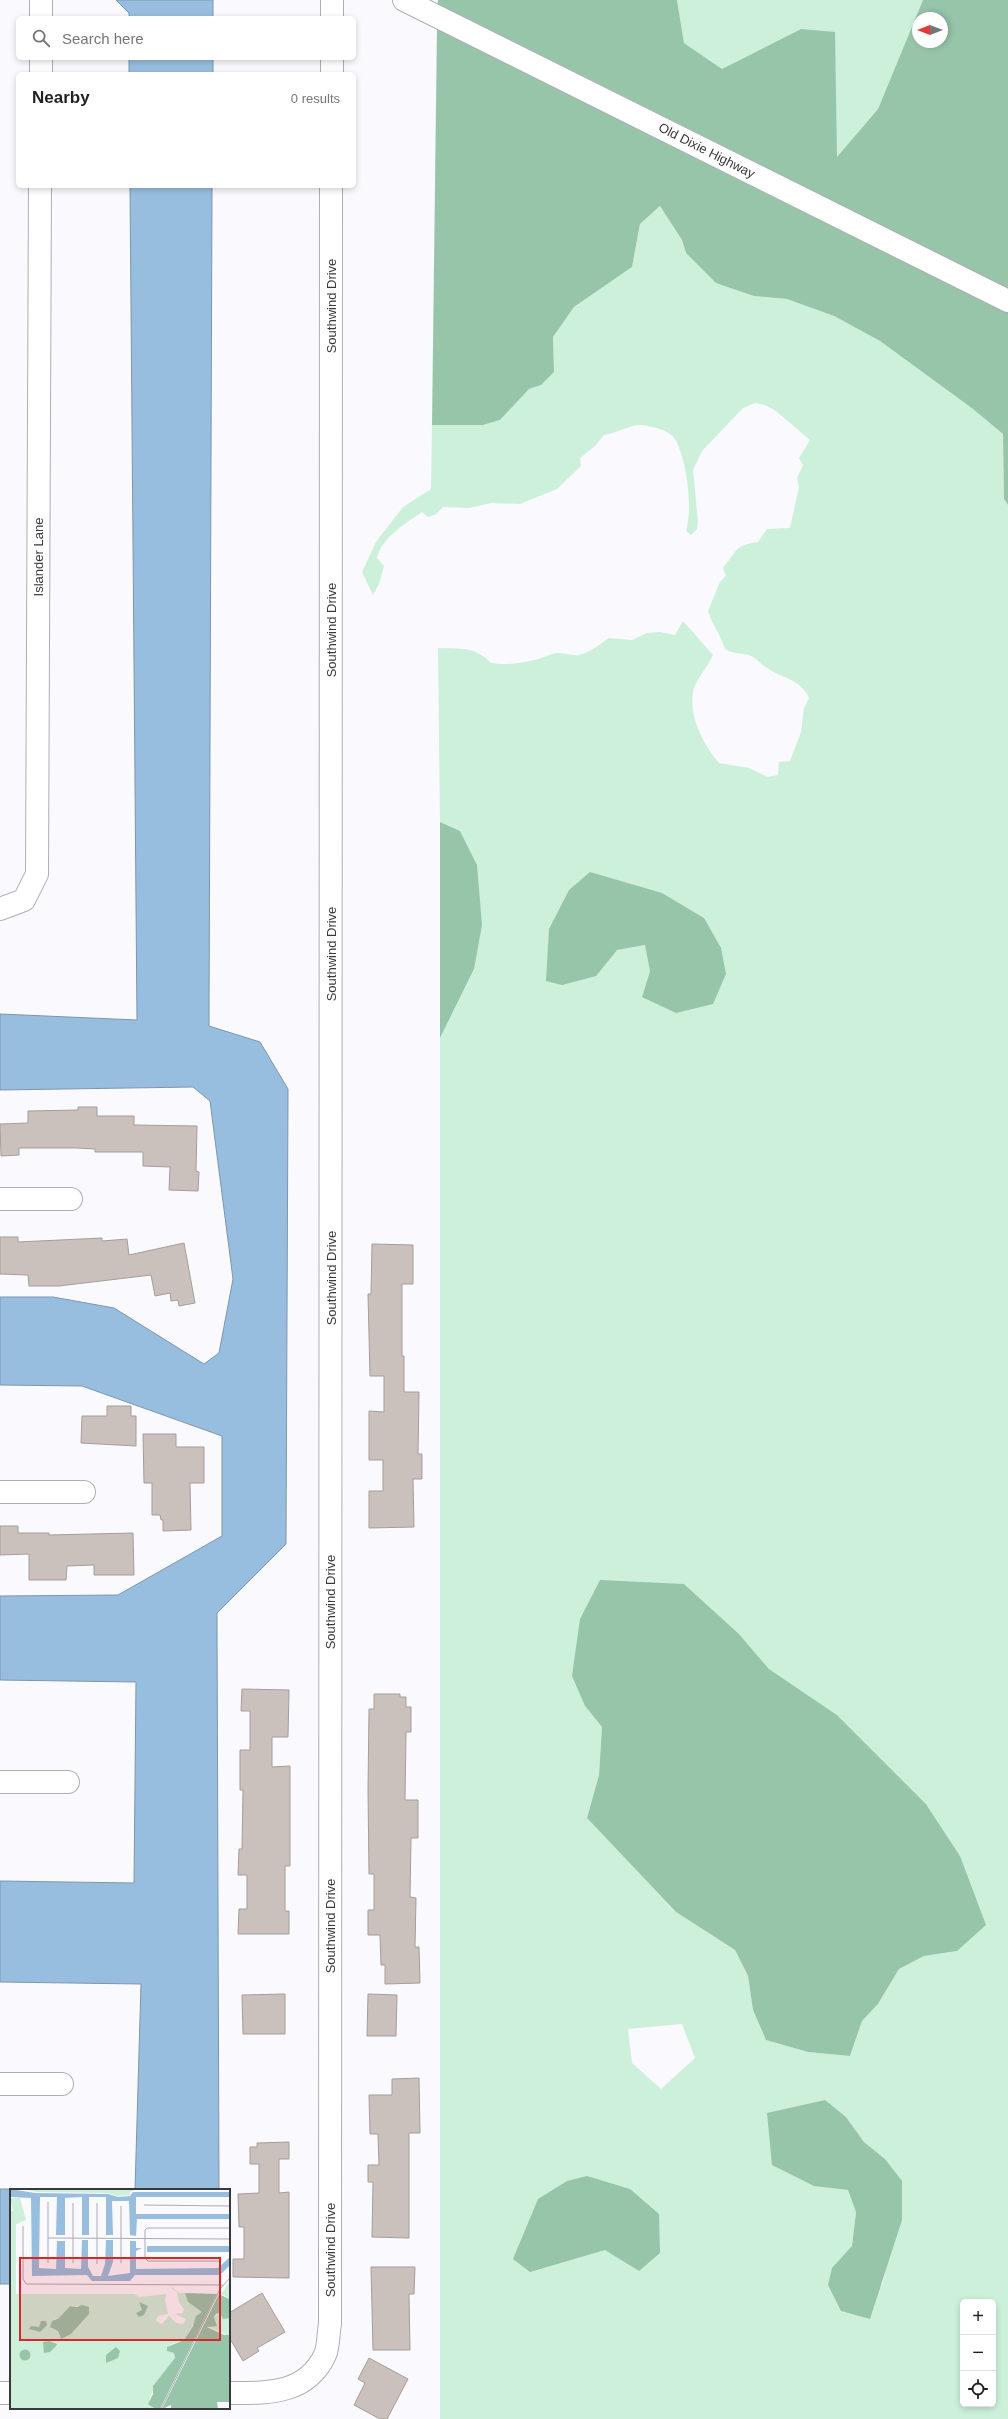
<!DOCTYPE html>
<meta charset="utf-8">
<style>
body{margin:0;font-family:Helvetica,sans-serif;background:#f6f6f6;color:#222}
.controls{position:absolute;right:12px;bottom:12px;display:grid;overflow:hidden;border-radius:6px;box-shadow:0 2px 6px #0003}
.controls button{width:36px;height:36px;display:grid;place-items:center;padding:0;border:0;border-bottom:1px solid #e0e0e0;background:#fff;color:#222;font:20px sans-serif}
.compass{position:absolute;left:912px;top:12px;width:36px;height:36px;border-radius:50%;background:#fff;box-shadow:0 2px 6px #0003;rotate:270deg}
.list{margin:0;padding:0;list-style:none}
h2{display:flex;justify-content:space-between;align-items:center;height:52px;margin:0;padding:0 16px;font-size:17px}
h2 small{font-size:13px;font-weight:400;color:#767676}
.icon{flex:none;width:22px;height:22px;fill:none;stroke:currentColor;stroke-width:2;stroke-linecap:round;stroke-linejoin:round}
.map{position:relative;flex:none;width:1008px;height:2419px;overflow:hidden}
.search{position:absolute;background:#fff;box-shadow:0 2px 6px #0003;left:16px;top:16px;width:340px;height:44px;display:flex;align-items:center;gap:10px;box-sizing:border-box;padding:0 14px;border-radius:6px;color:#767676;font-size:15px}
.panel{position:absolute;background:#fff;box-shadow:0 2px 6px #0003;left:16px;top:72px;width:340px;height:116px;border-radius:6px}
.map>svg:first-child{display:block}
.green{fill:#cdf0db;fill-rule:evenodd}
.forest{fill:#97c5aa;fill-rule:evenodd}
.water{fill:#98bedf;stroke:#7c96ae}
.building{fill:#cac1bd;stroke:#a69d9a}
.lines{fill:none;stroke-linecap:round;stroke-linejoin:round}
.minor-casing{stroke:#aeaeb6;stroke-width:24}
.minor{stroke:#fff;stroke-width:22}
.labels{text-anchor:middle;stroke-width:4;stroke-linejoin:round;paint-order:stroke}
.street-label{font-size:13px;fill:#39393c;stroke:#fff}
.inset-road{fill:none;stroke:#acacb0;stroke-width:1}
.view{fill:#d62828;fill-opacity:0.15;stroke:#d62828;stroke-width:2}
.inset-edge{fill:none;stroke:#39393c;stroke-width:2}
</style>
<div class="map">
<svg width="1008" height="2419" viewBox="0 0 1008 2419">
<rect width="100%" height="100%" fill="#f9f9fe"/>
<!-- green -->
<g class="green">
<polygon points="677,0 923,0 878,109 837,158 801,29 722,69 684,43"/>
<path d="M660,206L682,240L686,253L754,296L787,299L834,316L880,341L973,409L1003,434L1004,499L1008,505V2419H440V1038L474,969L460,831L440,822L438,648C459,649 476,646 491,663C506,665 519,664 534,660C542,659 548,654 557,653C564,653 572,656 579,655C589,653 601,644 609,638L632,640L647,633L660,632L675,635L683,621L713,655C708,666 698,677 694,688C687,714 703,744 719,763L749,768L768,777L778,775L779,762L790,761L801,732L804,708L809,698C802,680 782,678 767,668C760,664 757,658 749,655C741,653 732,654 725,649C721,635 712,625 708,611L720,582L726,576L723,568C737,551 735,545 758,542L767,529L790,528L799,487L797,478L803,465L799,458L810,440L776,411L765,405L755,403L743,408L702,451L693,470L698,521L697,529L691,535L686,531C693,510 687,459 675,439C668,429 653,427 642,425C631,424 617,433 604,435L595,446L580,458L581,466L557,489L520,504L491,503L469,508L443,507L435,515L428,517L422,512C405,524 382,537 377,558L384,566L379,584L373,595L362,572L376,542L403,507L431,489L432,425H483L500,420L529,389L541,385L554,372L553,337L574,307L632,267L640,224ZM704,918L642,997L650,971L646,945L616,950ZM684,1584L739,1634L769,1669L837,1715L926,1804L960,1856L957,1951L924,1956L899,1969L878,2004L862,2021L850,2056L808,2052L766,2040L753,2010L748,1976L735,1950L676,1912L587,1818L599,1775L602,1727L585,1706ZM682,2024L695,2058L661,2089L632,2063L628,2029ZM846,2117L864,2142L885,2159L890,2254L882,2285L852,2246L856,2211L848,2190ZM659,2214L639,2271L605,2249L572,2259ZM963,2302H993V2404H963Z"/>
</g>
<!-- forest -->
<g class="forest">
<path d="M438,0H677L684,43L722,69L801,29L835,32L837,157L878,109L923,0H1008V291L437,6ZM918,18H942V42H918Z"/>
<polygon points="437,26 1008,312 1008,505 1004,499 1003,434 973,409 880,341 834,316 787,299 754,296 716,283 686,253 682,240 660,206 640,224 632,267 574,307 553,337 554,372 541,385 529,389 500,420 483,425 432,425"/>
<polygon points="440,822 460,831 477,865 482,925 474,969 440,1038"/>
<polygon points="590,872 662,893 704,918 721,948 726,974 713,1004 676,1013 642,997 650,971 645,945 617,950 596,976 562,985 546,981 549,929 569,890"/>
<polygon points="600,1580 684,1584 739,1634 769,1669 837,1715 926,1804 960,1856 986,1925 957,1951 924,1956 899,1969 878,2004 862,2021 850,2056 808,2052 766,2040 753,2010 748,1976 735,1950 676,1912 587,1818 599,1775 602,1727 585,1706 572,1676 580,1619"/>
<polygon points="825,2100 846,2117 864,2142 885,2159 902,2181 902,2220 870,2319 841,2311 828,2285 832,2268 852,2246 856,2212 848,2190 814,2186 772,2165 767,2113"/>
<polygon points="587,2176 630,2189 659,2214 660,2253 639,2271 605,2250 530,2272 513,2259 538,2199 567,2181"/>
</g>
<!-- water -->
<g class="water">
<polygon points="116,0 213,0 213,18 129,18 129,13"/>
<rect x="129" y="58" width="84" height="16"/>
<polygon points="130,186 212,186 209,1026 260,1042 288,1089 286,1544 217,1613 219,2190 11,2190 11,2284 0,2284 0,2189 135,2190 141,1984 0,1982 0,1881 134,1883 136,1682 0,1680 0,1596 118,1595 222,1536 222,1436 82,1386 0,1385 0,1297 53,1297 114,1308 204,1364 219,1353 233,1279 210,1101 193,1087 0,1090 0,1014 137,1020"/>
</g>
<!-- building -->
<g class="building">
<polygon points="78,1107 97,1107 97,1116 134,1116 134,1125 197,1126 196,1171 199,1172 198,1191 169,1190 170,1167 143,1166 143,1152 95,1152 95,1149 77,1148 19,1148 19,1155 1,1156 0,1124 28,1123 28,1111 78,1110"/>
<polygon points="0,1237 18,1237 18,1242 102,1238 102,1241 127,1239 129,1255 184,1243 195,1303 179,1306 178,1300 171,1301 170,1293 155,1296 151,1275 59,1286 29,1286 28,1275 0,1274"/>
<polygon points="372,1244 413,1245 413,1284 402,1284 402,1356 404,1356 404,1392 419,1392 418,1454 422,1454 422,1479 413,1479 414,1527 369,1528 369,1491 383,1491 383,1460 369,1460 369,1411 384,1412 384,1376 370,1376 368,1294 371,1294"/>
<polygon points="107,1406 131,1406 131,1416 136,1416 136,1446 81,1443 82,1416 107,1416"/>
<polygon points="143,1434 176,1434 176,1447 204,1447 204,1483 190,1483 191,1530 163,1531 163,1520 161,1520 160,1515 152,1515 152,1483 144,1483"/>
<polygon points="0,1526 18,1526 18,1533 49,1533 49,1535 133,1533 134,1575 94,1575 94,1565 67,1566 66,1580 29,1580 29,1554 0,1555"/>
<polygon points="242,1689 289,1690 288,1737 272,1737 272,1767 290,1766 290,1866 285,1866 285,1911 289,1911 289,1934 238,1934 239,1909 247,1909 247,1875 238,1875 239,1849 242,1849 243,1790 240,1790 240,1750 250,1750 250,1711 241,1711"/>
<polygon points="374,1694 400,1694 400,1697 406,1697 406,1707 411,1707 411,1732 406,1732 405,1800 418,1800 418,1838 411,1838 410,1897 416,1898 415,1947 419,1947 420,1983 385,1984 385,1965 381,1965 380,1935 368,1935 368,1910 374,1910 374,1874 369,1874 368,1790 369,1709 374,1709"/>
<polygon points="285,1994 285,2034 243,2034 242,1995"/>
<polygon points="368,1994 397,1995 396,2036 367,2036"/>
<polygon points="419,2078 420,2133 409,2133 409,2238 372,2237 373,2182 368,2182 368,2165 379,2165 378,2134 370,2134 369,2095 392,2095 392,2079"/>
<polygon points="289,2142 289,2159 279,2159 279,2193 289,2192 289,2278 233,2277 233,2259 244,2259 244,2227 239,2227 238,2194 259,2193 259,2164 250,2164 250,2147 257,2147 257,2143"/>
<polygon points="371,2267 415,2267 414,2294 409,2294 410,2350 373,2350"/>
<polygon points="262,2293 285,2332 257,2348 259,2351 243,2361 229,2337 229,2313"/>
<polygon points="369,2358 408,2379 387,2419 380,2419 354,2405 365,2383 358,2379"/>
</g>
<g class="lines">
<!-- minor casing -->
<g class="minor-casing">
<g id="minor">
<polyline points="404,0 1008,301"/>
<polyline points="41,18 41,0"/>
<polyline points="332,18 332,0"/>
<polyline points="41,74 41,58"/>
<polyline points="332,74 332,58"/>
<polyline points="0,909 24,900 37,874 40,186"/>
<polyline points="0,1199 71,1199"/>
<polyline points="0,1492 84,1492"/>
<polyline points="0,1782 68,1782"/>
<polyline points="0,2084 62,2084"/>
<polyline points="0,2393 11,2393"/>
<path d="M229,2393C267,2393 306,2395 325,2355C329,2346 328,2333 330,2324L331,186"/>
</g>
</g>
<!-- minor -->
<use href="#minor" class="minor"/>
</g>
<g class="labels">
<!-- street labels -->
<g class="street-label">
<text transform="translate(707 150) rotate(27)" y="5">Old Dixie Highway</text>
<text transform="translate(331 306) rotate(-90)" y="5">Southwind Drive</text>
<text transform="translate(38 557) rotate(-90)" y="5">Islander Lane</text>
<text transform="translate(331 630) rotate(-90)" y="5">Southwind Drive</text>
<text transform="translate(331 954) rotate(-90)" y="5">Southwind Drive</text>
<text transform="translate(331 1278) rotate(-90)" y="5">Southwind Drive</text>
<text transform="translate(330 1602) rotate(-90)" y="5">Southwind Drive</text>
<text transform="translate(330 1926) rotate(-90)" y="5">Southwind Drive</text>
<text transform="translate(330 2250) rotate(-90)" y="5">Southwind Drive</text>
</g>
</g>
<!-- overview -->
<g transform="translate(10 2189)">
<rect width="220" height="220" fill="#f9f9fe"/>
<path d="M11,0H127L120,3V6L108,7L98,4L27,3ZM0,9H10L16,31L6,35V105H124L130,108L156,105L155,111L158,125L148,127L146,132L152,135L159,127L166,134L173,135L176,130L165,125L173,124L174,120L169,113L167,103L161,99L162,98L169,104H175L179,114L193,123L189,125L174,151L159,156L157,162L164,164L165,169L145,196L139,211L145,220H0V22H3ZM60,117H69L79,125L61,145L49,147L48,142L40,138L44,130L49,129ZM220,92V115L217,108L211,105ZM210,124L220,129L219,147L197,137L207,134L204,128Z" fill="#cdf0db" fill-rule="evenodd"/>
<path d="M175,104L207,105L150,220L144,219L138,215L143,205V197L165,169L164,164L157,162V158L174,151L183,137L186,127L192,123L178,113ZM209,105L219,110L220,129L213,130L210,124L206,125L204,128L207,137L197,138L214,146H220V213H207L208,220H161V216L152,220ZM129,113L138,117L134,126L129,128L126,124L132,121ZM72,116L79,118V125L61,145L51,150L48,142L40,138L42,132L49,129L60,117L67,118ZM31,132H36L37,136L30,143L19,140L21,137L29,138ZM39,152L47,155L46,157L40,163L34,164L33,153ZM106,158L110,162L108,169L96,174V166ZM9.5 166a5.5 5.5 0 1 1 11 0a5.5 5.5 0 1 1-11 0Z" fill="#97c5aa"/>
<path d="M0,0L25,4L98,5L108,8L120,7L123,3H220V8H126V25H220V30H127L126,47L120,46L119,12H102L103,46H96V8H79V46H72V8L55,9V46H46L47,8H30L29,79L46,80L47,52H55V79L71,80L72,51H78V78L83,87H91L95,75L96,51H103V73L98,87L120,84V52H126V59H132L126,62V80L208,79L220,68V76L210,86H125L120,92H82L77,86L22,87L21,9L0,8ZM137,57H220V63H137Z" fill="#98bedf"/>
<path class="inset-road" d="M38,13V74M63,14V74M134,16L220,17M13,37V90L16,95L213,96M38,49L220,50M210,72H138L135,69V41L137,39H220M111,74V17M87,75V14M151,220L210,100L220,89"/>
<path class="view" d="M10,69H210V151H10Z"/>
<rect width="220" height="220" class="inset-edge"/>
</g>
</svg>
<div class="controls">
<button>+</button>
<button>−</button>
<button><svg class="icon" aria-label="locate" viewBox="0 0 24 24"><circle cx="12" cy="12" r="6"/><path d="M12 2v4M12 18v4M2 12h4M18 12h4"/></svg></button>
</div>
<svg class="compass" viewBox="-18 -18 36 36"><path d="M0-13l5 13h-10z" fill="#e53935"/><path d="M0 13l5-13h-10z" fill="#767676"/></svg>
<div class="search"><svg class="icon" aria-label="search" viewBox="0 0 24 24"><circle cx="10" cy="10" r="6"/><path d="M15 15l6 6"/></svg>Search here</div>
<section class="panel">
<h2>Nearby<small>0 results</small></h2>
<ul class="list">
</ul>
</section>
</div>
